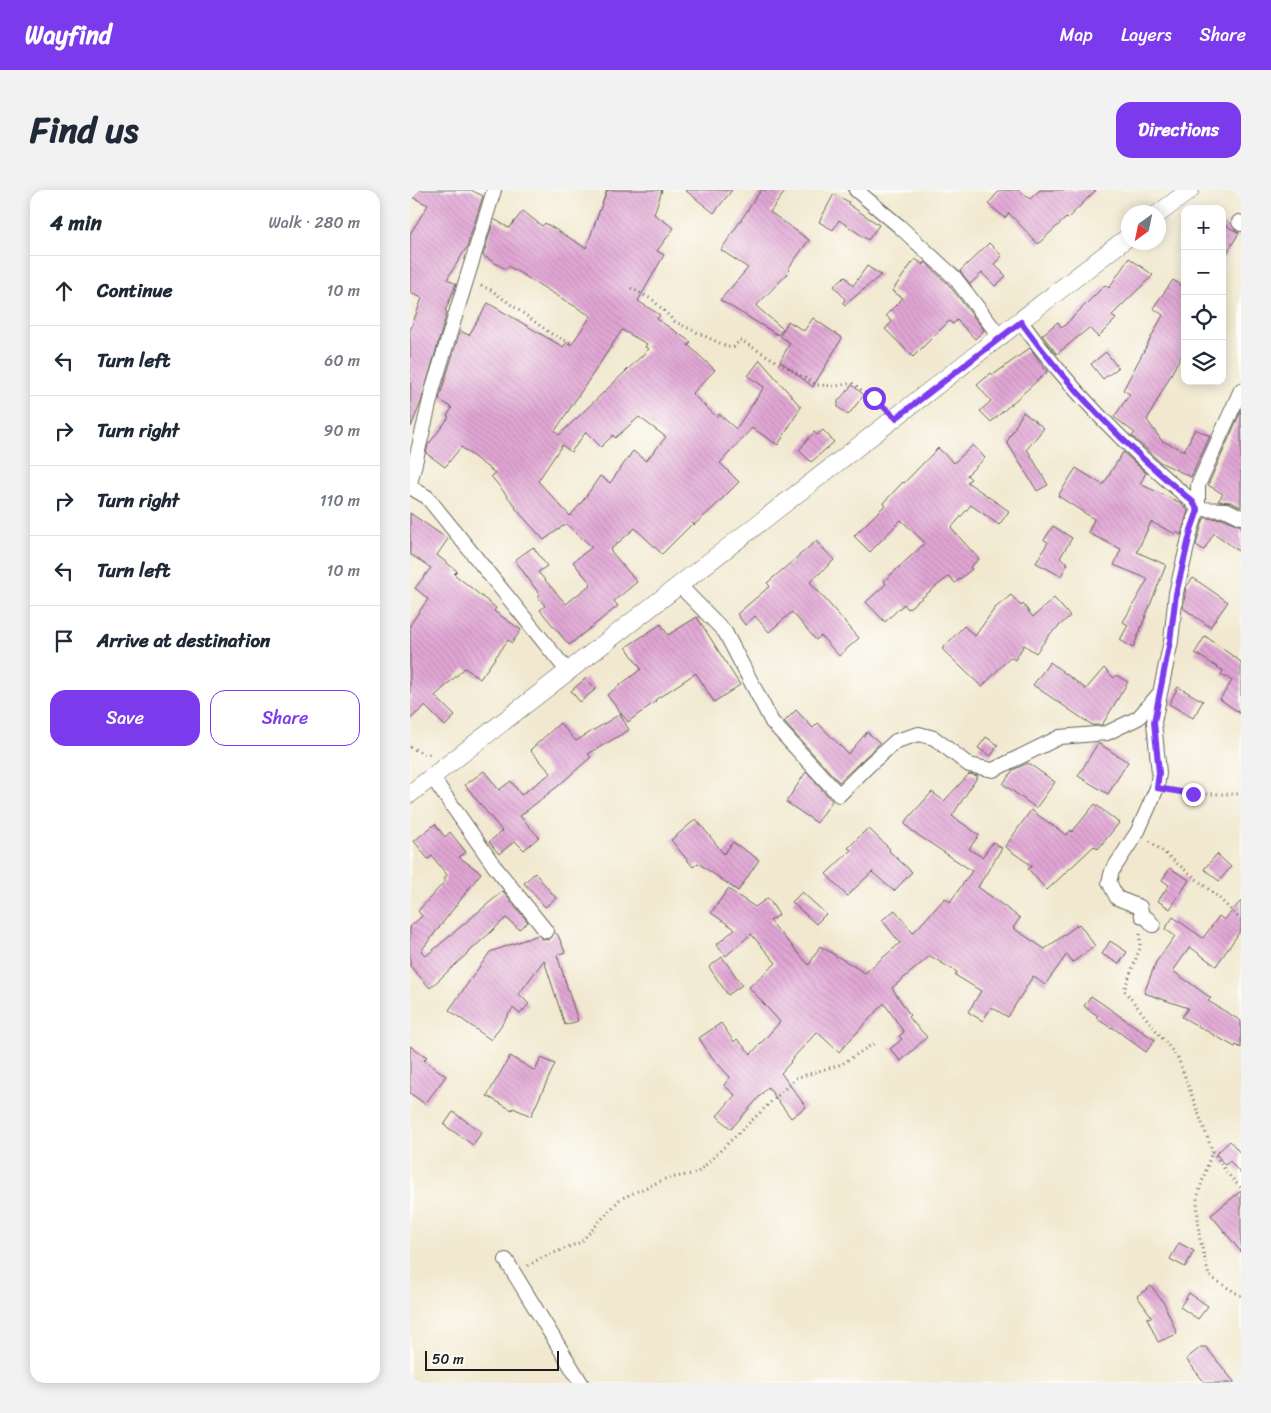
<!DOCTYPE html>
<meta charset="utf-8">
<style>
body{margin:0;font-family:Sriracha,sans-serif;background:#f2f2f3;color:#1f2937}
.controls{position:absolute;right:15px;top:15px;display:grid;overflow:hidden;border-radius:10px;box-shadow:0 2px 12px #0003}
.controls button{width:45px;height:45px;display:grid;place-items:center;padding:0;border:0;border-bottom:1px solid #e0e1e3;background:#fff;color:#1f2937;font:25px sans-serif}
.compass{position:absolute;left:711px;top:15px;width:45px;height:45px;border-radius:50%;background:#fff;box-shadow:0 2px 12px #0003;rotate:213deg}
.scale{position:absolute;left:15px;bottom:12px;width:134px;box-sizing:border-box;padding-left:5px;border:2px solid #1c1c1c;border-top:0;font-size:14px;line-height:18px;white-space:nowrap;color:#1c1c1c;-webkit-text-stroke:4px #fdfcf7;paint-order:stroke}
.stop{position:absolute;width:15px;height:15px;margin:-11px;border:4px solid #7c3aed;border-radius:50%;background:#fff}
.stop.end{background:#7c3aed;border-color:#fff;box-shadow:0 1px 5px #0008}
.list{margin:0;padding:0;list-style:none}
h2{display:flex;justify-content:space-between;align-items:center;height:65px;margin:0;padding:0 20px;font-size:21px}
h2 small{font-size:16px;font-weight:400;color:#747a83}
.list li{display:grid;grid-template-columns:32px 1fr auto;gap:15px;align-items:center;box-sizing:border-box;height:70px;padding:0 20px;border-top:1px solid #e0e1e3}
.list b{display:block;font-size:19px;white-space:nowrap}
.list em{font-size:16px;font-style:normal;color:#747a83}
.actions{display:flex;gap:10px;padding:15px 20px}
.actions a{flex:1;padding:11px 0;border:1px solid #7c3aed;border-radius:15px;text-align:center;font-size:18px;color:#7c3aed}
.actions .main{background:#7c3aed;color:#fff}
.icon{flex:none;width:28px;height:28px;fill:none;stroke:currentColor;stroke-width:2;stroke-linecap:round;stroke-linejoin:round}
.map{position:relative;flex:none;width:831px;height:1193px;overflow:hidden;border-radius:15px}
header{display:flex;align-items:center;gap:30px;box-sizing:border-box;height:70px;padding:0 25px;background:#7c3aed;color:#fff}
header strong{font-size:24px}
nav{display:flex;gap:28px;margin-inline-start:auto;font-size:18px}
.intro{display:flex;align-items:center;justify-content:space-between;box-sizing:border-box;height:120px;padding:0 30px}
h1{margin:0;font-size:35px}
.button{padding:12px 22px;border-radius:15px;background:#7c3aed;color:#fff;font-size:18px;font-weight:700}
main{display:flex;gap:30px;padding:0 30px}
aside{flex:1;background:#fff;border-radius:15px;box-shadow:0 2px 12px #0003}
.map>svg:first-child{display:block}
.building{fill:url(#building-back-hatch);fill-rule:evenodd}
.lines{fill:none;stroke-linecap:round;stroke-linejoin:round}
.minor-casing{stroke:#67635b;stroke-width:16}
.tertiary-casing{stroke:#67635b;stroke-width:19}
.path{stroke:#67635b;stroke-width:3;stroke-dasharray:1 4;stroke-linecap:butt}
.minor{stroke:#fff;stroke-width:14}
.tertiary{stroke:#fff;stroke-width:18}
.route{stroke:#7c3aed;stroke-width:6}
</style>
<header>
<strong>Wayfind</strong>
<nav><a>Map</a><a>Layers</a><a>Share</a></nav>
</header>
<div class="intro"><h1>Find us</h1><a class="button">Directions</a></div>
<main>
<aside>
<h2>4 min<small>Walk · 280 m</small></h2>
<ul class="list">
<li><svg class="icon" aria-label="ahead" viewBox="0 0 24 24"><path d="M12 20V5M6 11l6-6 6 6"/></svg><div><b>Continue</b></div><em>10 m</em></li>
<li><svg class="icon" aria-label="left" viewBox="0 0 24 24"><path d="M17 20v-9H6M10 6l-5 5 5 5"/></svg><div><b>Turn left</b></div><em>60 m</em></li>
<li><svg class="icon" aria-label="right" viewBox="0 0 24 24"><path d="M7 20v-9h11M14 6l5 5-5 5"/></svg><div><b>Turn right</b></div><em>90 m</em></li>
<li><svg class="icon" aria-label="right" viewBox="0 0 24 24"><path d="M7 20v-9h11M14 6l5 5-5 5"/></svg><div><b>Turn right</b></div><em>110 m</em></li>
<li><svg class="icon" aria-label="left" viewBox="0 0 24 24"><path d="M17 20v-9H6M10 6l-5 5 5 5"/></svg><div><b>Turn left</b></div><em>10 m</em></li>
<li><svg class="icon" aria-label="arrive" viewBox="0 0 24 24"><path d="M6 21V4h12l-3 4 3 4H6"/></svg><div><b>Arrive at destination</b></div></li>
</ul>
<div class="actions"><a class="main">Save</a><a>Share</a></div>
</aside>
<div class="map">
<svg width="831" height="1193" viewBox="0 0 831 1193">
<defs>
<pattern id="building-back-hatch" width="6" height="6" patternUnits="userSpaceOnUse" patternTransform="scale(1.25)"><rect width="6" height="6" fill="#e0a5d4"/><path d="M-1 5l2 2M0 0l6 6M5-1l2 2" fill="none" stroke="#c08db5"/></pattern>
</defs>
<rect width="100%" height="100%" fill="#fdfcf7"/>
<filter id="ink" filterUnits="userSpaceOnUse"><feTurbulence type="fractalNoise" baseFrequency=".02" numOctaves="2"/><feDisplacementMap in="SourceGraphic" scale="10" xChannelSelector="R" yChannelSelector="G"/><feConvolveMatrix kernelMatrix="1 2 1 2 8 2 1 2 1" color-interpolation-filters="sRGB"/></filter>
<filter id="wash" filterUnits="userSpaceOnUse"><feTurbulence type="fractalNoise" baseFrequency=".0096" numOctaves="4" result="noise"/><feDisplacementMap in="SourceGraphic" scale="20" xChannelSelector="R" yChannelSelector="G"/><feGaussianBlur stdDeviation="1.12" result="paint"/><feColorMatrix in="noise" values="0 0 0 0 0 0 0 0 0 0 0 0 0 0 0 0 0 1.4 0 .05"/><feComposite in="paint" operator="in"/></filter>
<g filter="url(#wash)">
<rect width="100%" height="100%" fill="#f1e8cf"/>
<g id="blocks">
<!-- building -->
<g class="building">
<polygon points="0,0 61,0 73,6 57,57 37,89 46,94 35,121 37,122 11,212 1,237 0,141 12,108 0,103 0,44 18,15 0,6"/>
<path d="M197,0H252L244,24L264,38L247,61L254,65L228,111L250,125L247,129L281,152L278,155L305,180L282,204L307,227L309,224L326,239L354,197L338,186L350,170L391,217L368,255L342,238L310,273L329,292L304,317L284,335L283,333L252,364L225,338L200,360L227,392L204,411L208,416L159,455L130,420L135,416L128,407L130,405L105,370L123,357L137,376L128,382L156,414L181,394L163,372L182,357L156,334L134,350L105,318L106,317L81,286L85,283L51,257L35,277L16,263L18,255L39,227L37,226L42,218L29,209L50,141L59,145L78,113L153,157L157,152L161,155L181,126L98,76L96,79L73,66L84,29L99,38L113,21L132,36L135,33L176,58ZM212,140L237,154L235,157L239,159L149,245L145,241ZM229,227L256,247L236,271L223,261L200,293L190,286L172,312L160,326L128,291L152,255L161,262L176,242L191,257L203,245L205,248Z"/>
<polygon points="275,0 322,0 304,23"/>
<polygon points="351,0 376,0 360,22 399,50 378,79 380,81 346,116 373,139 368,145 310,110 338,78 311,60"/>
<polygon points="590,0 609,0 620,9 630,0 686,0 657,29 656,28 628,54 599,23 595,28 578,14"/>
<polygon points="424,4 439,12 438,14 469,35 458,50 429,30 423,40 409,32"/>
<polygon points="812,33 829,43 812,71"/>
<polygon points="579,53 592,66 584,74 596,86 585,96 572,83 560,94 550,81"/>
<polygon points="719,68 743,85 702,125 706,129 688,147 679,138 647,164 632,145 648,132 652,138 695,95 699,98"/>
<polygon points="505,69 514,75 515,72 538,94 574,140 565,149 547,130 543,134 539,131 503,167 475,139 482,132 476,125 493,108 482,101"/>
<polygon points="457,76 471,85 435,115 433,113 435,109 424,96 435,86 443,96"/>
<polygon points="763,90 775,98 775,158 737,230 752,251 774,261 785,239 800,246 781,287 750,272 722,246 725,243 704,227 720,204 713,200 753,125 743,118"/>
<polygon points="403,128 432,148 403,197 370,171 380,153 370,146 378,131 394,141"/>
<polygon points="620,158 637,182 581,232 570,221 581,211 567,195 581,183 583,185"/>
<polygon points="696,162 708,178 693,189 681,174"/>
<polygon points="442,195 454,205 438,225 428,217 428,211"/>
<polygon points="831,221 831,317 821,312 808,311 813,304 798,295"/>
<polygon points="613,222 634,238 617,259 638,295 627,301 597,252"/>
<polygon points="413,240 424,252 401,272 389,260 404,242 407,245"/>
<polygon points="563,255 575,268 557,285 561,289 557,292 599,321 589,335 561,315 541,338 569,369 560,377 562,379 545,393 539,386 498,419 494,414 475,432 456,412 476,394 474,391 515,353 491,330 460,362 444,346 475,315 473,313 493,292 494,293 528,258 544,273"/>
<polygon points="713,262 736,283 730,294 771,313 778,321 771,345 767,342 766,344 741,332 727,362 756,375 723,458 710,450 718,435 713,432 738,389 704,375 711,359 678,343 684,329 648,306 666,278 693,295"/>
<polygon points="0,323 38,349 27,365 47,381 44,384 86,418 84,421 111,440 102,453 98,450 70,489 55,478 25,506 45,526 35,536 15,516 0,529 0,435 18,409 5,398 21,378 0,364"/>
<polygon points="794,328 815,329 831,336 831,363 804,343 794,360 786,355"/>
<polygon points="643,336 662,348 650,368 658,373 651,386 626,373 638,352 634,350"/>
<polygon points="406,351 424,370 400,392 449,448 429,466 411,446 406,450 382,422 359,442 345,426 335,435 327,424 360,396 357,393"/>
<polygon points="783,388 818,412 800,437 773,418 776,397"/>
<polygon points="601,405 611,416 613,414 623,427 644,408 660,426 640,444 626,463 614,455 605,470 600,467 572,497 532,459 554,436 565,446 585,418"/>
<polygon points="287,427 330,495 304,512 286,483 245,510 246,511 218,532 197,505 231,479 216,457 251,434 258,445"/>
<polygon points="795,446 831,472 831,524 810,509 822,491 811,484 813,481 785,463"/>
<polygon points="640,472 676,499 694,478 704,488 706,485 718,492 692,535 682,535 623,495"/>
<polygon points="176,488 186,499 170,512 161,501"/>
<polygon points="768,497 793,511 783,528 759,514"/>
<polygon points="386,520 403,538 408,533 438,564 457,542 470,553 429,592 374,532"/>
<polygon points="210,524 219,540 178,564 181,567 148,596 110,626 129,647 114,660 105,651 89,664 79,652 92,641 55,595 74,581 89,600 101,591 111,605 141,583 120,560 150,533 166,551"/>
<polygon points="576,547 588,555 581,566 568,558"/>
<polygon points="688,553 718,572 698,604 668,586"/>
<polygon points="618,573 645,592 626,618 593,594 603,580"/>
<polygon points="396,582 422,611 407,633 376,612"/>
<polygon points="559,584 568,586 542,626 569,645 559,659 572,667 583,652 592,658 568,697 610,728 603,738 635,759 669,734 685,756 663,772 657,764 635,795 623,786 598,827 581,817 573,831 558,822 571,801 545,785 547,782 520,766 482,798 500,825 498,827 517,847 491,871 480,859 492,849 489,846 494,842 474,813 429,862 407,842 380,871 381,872 371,883 396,917 381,928 358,897 321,939 307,926 325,905 314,895 320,887 300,865 289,848 311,833 324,852 327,849 341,864 370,832 339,797 366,773 341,744 316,766 306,755 325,739 301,723 318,699 345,717 358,708 369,725 360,731 399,775 410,756 455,783 490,753 472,730 485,720 503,743 535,708 540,712 562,681 502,641 494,633 522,602 534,611"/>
<polygon points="685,614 709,633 688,659 684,656 637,700 618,679 622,676 595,657 621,620 656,645 661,640 662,642"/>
<polygon points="286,629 314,664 323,652 349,670 328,701 288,673 283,677 261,650"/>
<polygon points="25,634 35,647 40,642 56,662 49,667 71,683 11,761 16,766 93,701 118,732 109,739 96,728 20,798 0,776 0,737 12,726 8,721 36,690 34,689 37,685 22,666 18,669 4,651"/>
<polygon points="458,638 480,659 479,661 502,682 484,701 462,682 437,706 416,684 441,660 438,658"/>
<polygon points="807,664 821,677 809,691 794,679"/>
<polygon points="760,678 779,690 760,719 748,711 759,695 752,690"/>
<polygon points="125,683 146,708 135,717 114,693"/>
<polygon points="392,702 416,724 406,734 382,712"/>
<polygon points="831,711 831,740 806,776 780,757 763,781 801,808 798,811 831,831 831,858 826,855 825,857 772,827 778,818 734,803 746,772 765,746 755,739 763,727 793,748 809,726 814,730"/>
<polygon points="144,742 148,745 155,762 147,765 168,831 155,835 134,770 109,804 119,814 110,824 103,818 81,850 39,820 80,762 128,745 132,749 138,750 142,747"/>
<polygon points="700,751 717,762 709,774 692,764"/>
<polygon points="312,767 332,795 318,805 299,777"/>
<polygon points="681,806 745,850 736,862 702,837 701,838 686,828 688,826 674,816"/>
<polygon points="0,856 17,867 14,870 36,886 15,914 0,903"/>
<polygon points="100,866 125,881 131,868 145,874 121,926 103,918 102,920 77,906"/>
<polygon points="43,922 72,942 63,955 34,935"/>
<polygon points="820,951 831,964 831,984 820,971 815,975 806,964"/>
<polygon points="831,1001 831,1062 801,1025"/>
<polygon points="769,1053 784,1061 775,1077 760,1069"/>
<polygon points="741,1096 754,1113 767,1144 748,1152 737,1128 742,1127 727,1106"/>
<polygon points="779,1103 798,1116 788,1129 770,1117"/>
<polygon points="791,1157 796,1157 825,1193 795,1193 776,1169"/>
</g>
</g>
</g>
<g filter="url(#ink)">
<use href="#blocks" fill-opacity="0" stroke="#67635b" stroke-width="1"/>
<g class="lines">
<!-- minor casing -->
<g class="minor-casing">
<g id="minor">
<polyline points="446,0 489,36 545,88 591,148"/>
<polyline points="829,32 831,34"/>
<path d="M611,132C659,198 718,259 782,311L788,319L781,340L766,403L761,451L744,532L749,583L747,598L728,641L702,681L699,692L707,708L730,717L732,726L738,729L743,735"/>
<polyline points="831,200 788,295 788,319 817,320 831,327"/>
<polyline points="0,294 23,198 84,0"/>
<polyline points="0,297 17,307 159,483"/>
<polyline points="270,396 315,442 362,532 429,605 459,575 486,551 509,544 524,548 559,575 583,580 650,547 697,543 728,528 748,505"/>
<polyline points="22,587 85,677 136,741"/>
<polyline points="96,1070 171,1193"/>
</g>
</g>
<!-- tertiary casing -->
<g class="tertiary-casing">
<g id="tertiary">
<polyline points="748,24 780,0"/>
<polyline points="0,604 718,47"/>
</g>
</g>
<!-- path -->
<g class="path">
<polyline points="71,96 81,100 143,145 161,153"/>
<polyline points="221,98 243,110 265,132 318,157 324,157 330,150 407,195 427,196 442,193 473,216"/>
<polyline points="0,557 15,564 23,564"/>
<polyline points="762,600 783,604 831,604"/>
<polyline points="740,651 808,707 831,730"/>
<polyline points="730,744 730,758 714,800 768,868 802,960 817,983 831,998"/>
<polyline points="802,961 787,1008 789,1045 799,1086 831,1106"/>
<polyline points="118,1076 129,1069 171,1052 210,1009 255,989 287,983 386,888 432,874 466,852"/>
</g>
<!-- minor -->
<use href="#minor" class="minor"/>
<!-- tertiary -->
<use href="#tertiary" class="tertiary"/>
</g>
</g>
<g class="lines" filter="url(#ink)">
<!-- route -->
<path class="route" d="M464,208L486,228L611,132C659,198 718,259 782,311L788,320L781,340L766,404L760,451L744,532L749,583L747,598L783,604"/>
</g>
</svg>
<div class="controls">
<button>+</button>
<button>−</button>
<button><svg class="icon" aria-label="locate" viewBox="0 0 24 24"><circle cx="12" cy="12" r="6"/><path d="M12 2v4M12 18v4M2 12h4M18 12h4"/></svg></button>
<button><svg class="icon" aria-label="layers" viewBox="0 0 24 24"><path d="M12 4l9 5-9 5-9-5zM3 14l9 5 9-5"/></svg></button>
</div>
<svg class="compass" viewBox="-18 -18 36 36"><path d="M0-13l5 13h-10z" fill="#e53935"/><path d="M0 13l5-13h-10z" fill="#747a83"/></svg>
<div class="scale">50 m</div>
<div class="stop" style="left:464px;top:208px"></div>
<div class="stop end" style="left:783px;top:604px"></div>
</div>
</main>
